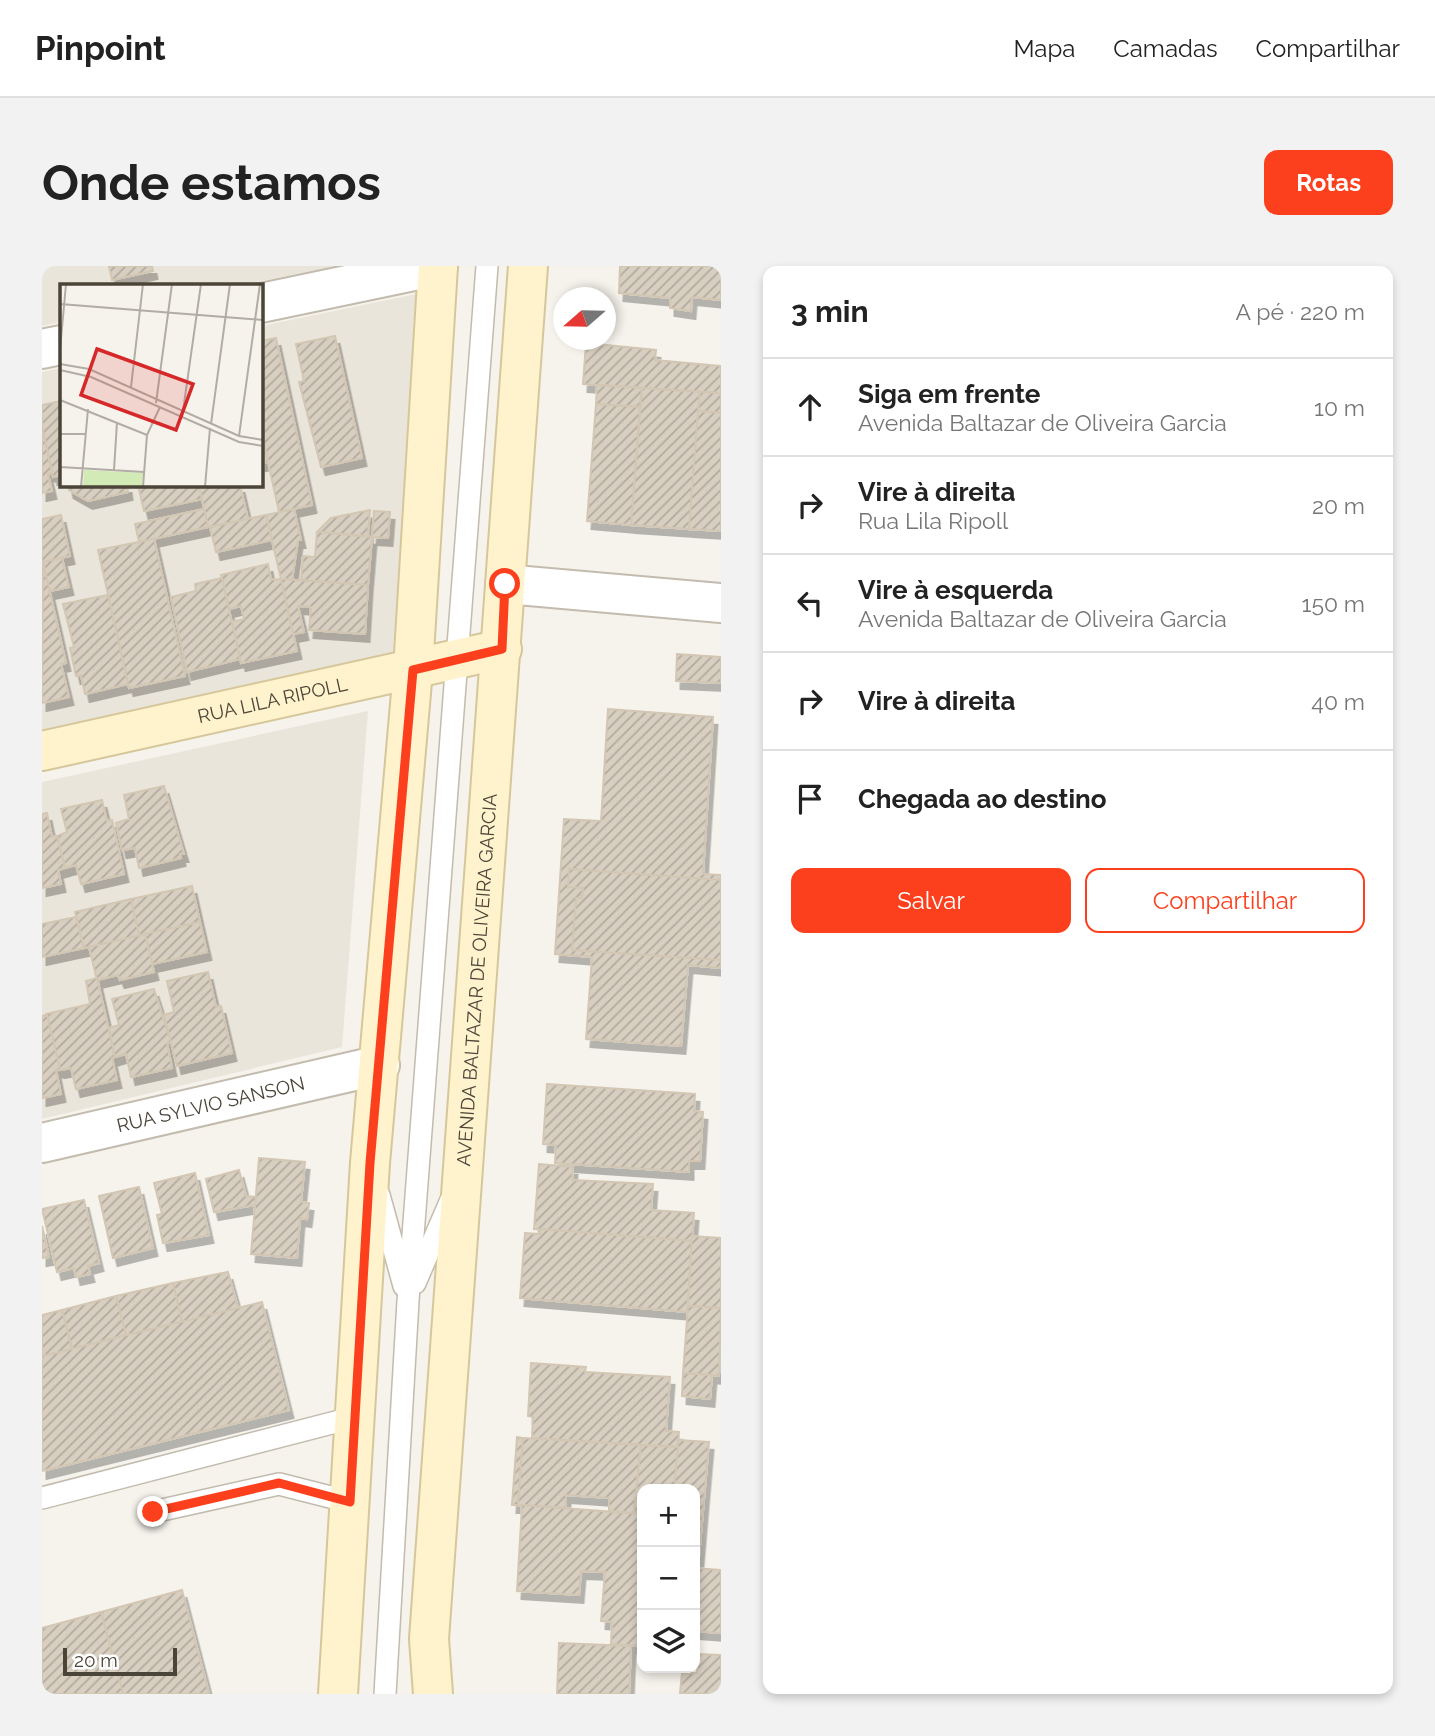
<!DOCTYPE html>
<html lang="pt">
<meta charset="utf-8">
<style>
body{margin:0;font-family:Raleway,sans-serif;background:#f2f2f2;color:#222}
.controls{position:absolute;right:21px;bottom:21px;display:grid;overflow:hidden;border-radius:14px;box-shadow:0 4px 10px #0003}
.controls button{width:63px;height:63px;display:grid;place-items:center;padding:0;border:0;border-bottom:2px solid #e0e0e0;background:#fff;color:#222;font:35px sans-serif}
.compass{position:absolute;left:511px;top:21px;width:63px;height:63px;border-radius:50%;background:#fff;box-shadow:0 4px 10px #0003;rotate:250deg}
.scale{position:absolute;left:21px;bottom:18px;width:114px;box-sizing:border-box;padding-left:7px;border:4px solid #4b4439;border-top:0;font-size:19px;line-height:24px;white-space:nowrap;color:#4b4439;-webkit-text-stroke:5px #fff;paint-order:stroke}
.stop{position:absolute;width:21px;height:21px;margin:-16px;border:5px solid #fc3f1d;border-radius:50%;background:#fff}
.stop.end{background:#fc3f1d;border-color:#fff;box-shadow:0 2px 7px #0008}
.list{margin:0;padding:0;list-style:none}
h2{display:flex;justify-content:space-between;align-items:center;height:91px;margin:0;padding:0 28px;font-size:30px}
h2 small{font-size:23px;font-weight:400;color:#767676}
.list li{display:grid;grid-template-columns:46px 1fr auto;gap:21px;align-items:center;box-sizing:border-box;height:98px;padding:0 28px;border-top:2px solid #e0e0e0}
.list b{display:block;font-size:26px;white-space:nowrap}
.list p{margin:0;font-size:23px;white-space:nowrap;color:#767676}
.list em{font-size:23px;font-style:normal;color:#767676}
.actions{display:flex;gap:14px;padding:21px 28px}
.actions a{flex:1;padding:16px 0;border:2px solid #fc3f1d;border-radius:14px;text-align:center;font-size:24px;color:#fc3f1d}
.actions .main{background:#fc3f1d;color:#fff}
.icon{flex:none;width:38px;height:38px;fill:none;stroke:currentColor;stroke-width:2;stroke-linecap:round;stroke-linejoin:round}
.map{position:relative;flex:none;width:679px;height:1428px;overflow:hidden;border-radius:14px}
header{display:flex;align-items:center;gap:42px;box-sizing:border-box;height:98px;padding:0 35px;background:#fff;border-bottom:2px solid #e0e0e0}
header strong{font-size:33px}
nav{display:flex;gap:38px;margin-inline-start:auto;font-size:24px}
.intro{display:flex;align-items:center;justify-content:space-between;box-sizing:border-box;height:168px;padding:0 42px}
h1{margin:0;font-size:49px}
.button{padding:18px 32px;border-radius:14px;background:#fc3f1d;color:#fff;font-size:24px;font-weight:700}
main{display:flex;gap:42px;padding:0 42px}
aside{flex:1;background:#fff;border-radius:14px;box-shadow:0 4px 10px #0003}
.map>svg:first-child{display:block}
.residential{fill:#eae5da}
.building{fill:url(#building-hatch);stroke:#d3c7b4;stroke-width:2;filter:url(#shadow)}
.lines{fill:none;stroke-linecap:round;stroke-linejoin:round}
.lane-casing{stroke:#c2bbae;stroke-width:24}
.street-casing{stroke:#c2bbae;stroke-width:42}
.secondary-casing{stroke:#d6c79b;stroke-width:42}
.lane{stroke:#fff;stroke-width:21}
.street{stroke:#fff;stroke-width:38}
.secondary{stroke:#fff3cd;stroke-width:38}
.route{stroke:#fc3f1d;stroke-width:9}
.labels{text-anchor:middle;stroke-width:7;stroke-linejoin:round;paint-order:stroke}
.street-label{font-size:19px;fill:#4b4439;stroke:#fff}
.inset-road{fill:none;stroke:#b2ada4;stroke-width:2}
.view{fill:#d62828;fill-opacity:0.15;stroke:#d62828;stroke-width:3.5}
.inset-edge{fill:none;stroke:#4b4439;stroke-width:3.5}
</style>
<header>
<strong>Pinpoint</strong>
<nav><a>Mapa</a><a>Camadas</a><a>Compartilhar</a></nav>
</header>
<div class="intro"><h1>Onde estamos</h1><a class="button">Rotas</a></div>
<main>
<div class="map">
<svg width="679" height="1428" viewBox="0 0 679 1428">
<defs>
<pattern id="building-hatch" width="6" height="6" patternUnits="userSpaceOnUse" patternTransform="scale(1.75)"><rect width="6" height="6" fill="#d8cfc1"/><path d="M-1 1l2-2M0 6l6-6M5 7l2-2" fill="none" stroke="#b1aa9e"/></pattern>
<filter id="shadow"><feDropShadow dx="4.5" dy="8" stdDeviation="0" flood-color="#0004"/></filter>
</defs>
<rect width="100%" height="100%" fill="#f6f3ec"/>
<!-- residential -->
<g class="residential">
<polygon points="0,0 295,0 200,19 19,19 19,56 0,60"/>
<polygon points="379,27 352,387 0,466 0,106 19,102 19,219 219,219 219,60"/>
<polygon points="326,445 300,781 0,853 0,516"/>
</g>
<!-- building -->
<g class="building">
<polygon points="67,0 110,0 111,5 70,14"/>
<polygon points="578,0 679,0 679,34 650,31 649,45 628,42 628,32 577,27"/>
<polygon points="293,70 320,192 279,201 257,116 262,115 254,78"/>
<polygon points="234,72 270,239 237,246 219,164 219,75"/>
<polygon points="544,77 614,84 613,94 679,100 679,127 541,118"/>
<polygon points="555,119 600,122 598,141 554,138"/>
<polygon points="600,122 658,126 647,263 589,259"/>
<polygon points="658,126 679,127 679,147 656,145"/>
<polygon points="19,135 19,209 11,211 0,160 0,139"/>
<polygon points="554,138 598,141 589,259 545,255"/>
<polygon points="656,145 679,147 679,265 647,263"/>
<polygon points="0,160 10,207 6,208 10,225 0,227"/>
<polygon points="219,164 226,196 219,197"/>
<polygon points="26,219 85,219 86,226 46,235 27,224"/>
<polygon points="96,219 157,219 161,233 102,245"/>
<polygon points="157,219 198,219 206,253 166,261"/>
<polygon points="162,243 166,261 97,276 93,258"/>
<polygon points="252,243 259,274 256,274 250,314 239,313 224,249"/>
<polygon points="328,244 326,270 275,266 289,252"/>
<polygon points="332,245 348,246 346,272 330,271"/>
<polygon points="19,249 28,290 0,296 0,253"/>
<polygon points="224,249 230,274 174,286 168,261"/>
<polygon points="275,266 330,271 326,319 259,314 261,290 273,291"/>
<polygon points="112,273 143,410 87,422 56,284"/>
<polygon points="20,292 27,321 8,325 1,296"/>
<polygon points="1,296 24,397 19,398 27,431 0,437"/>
<polygon points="226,298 229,314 239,313 255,385 199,397 190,356 202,353 199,340 187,343 179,309"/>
<polygon points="180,312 198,393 145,406 129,331 154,325 153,318"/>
<polygon points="239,313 326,319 323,368 267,364 269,341 256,340 262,366 251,368"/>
<polygon points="66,329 86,418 43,428 39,409 34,410 28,382 32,381 21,338"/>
<polygon points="635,388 679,391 679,417 634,415"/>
<polygon points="566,443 671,451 661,608 679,609 679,702 646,699 639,780 544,773 550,691 513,688 522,553 559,555"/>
<polygon points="122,520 142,588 138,588 139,592 97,602 93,582 80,584 74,557 87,553 82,529"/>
<polygon points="60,534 65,555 70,554 82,608 39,618 34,599 23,602 15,570 25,566 19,543"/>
<polygon points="5,547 10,571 15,570 23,602 16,604 19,618 0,622 0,548"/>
<polygon points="527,603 679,614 679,694 530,684 534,632 540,632 541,622 526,621"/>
<polygon points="150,620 158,656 97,670 89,633"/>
<polygon points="89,633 97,670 42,682 33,646"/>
<polygon points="34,651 42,682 0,691 0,658"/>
<polygon points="158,656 165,686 110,698 103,668"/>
<polygon points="103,668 112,706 78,714 76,709 55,714 47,681"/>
<polygon points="166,706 174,741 179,740 190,787 135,800 122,749 132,746 125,715"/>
<polygon points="55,712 73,791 70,792 75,814 34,823 29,802 18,804 4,748 48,738 44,715"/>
<polygon points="112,723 129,776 125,777 130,802 89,811 84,788 73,791 67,762 77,759 70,733"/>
<polygon points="5,749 18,803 14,804 19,828 0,832 0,750"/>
<polygon points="505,818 653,828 652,845 661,846 658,895 647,895 647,906 513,897 514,879 501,878"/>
<polygon points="217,892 263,896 259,936 267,937 265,953 258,952 255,992 209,988"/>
<polygon points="497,898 531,901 530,914 611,918 609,944 652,947 650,975 492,963"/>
<polygon points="197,904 204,930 214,931 213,939 172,946 164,913"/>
<polygon points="153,907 167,969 121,977 115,949 120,948 112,917"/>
<polygon points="97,921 111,982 71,992 57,930"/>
<polygon points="42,934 57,997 46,1000 48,1008 34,1011 32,1002 15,1006 0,943"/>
<polygon points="0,960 7,991 0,992"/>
<polygon points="498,963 650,975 645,1046 478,1032 483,967 498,968"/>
<polygon points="650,970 679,972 679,1042 646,1040"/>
<polygon points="186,1006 196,1042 140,1056 131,1017"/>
<polygon points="131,1017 140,1056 84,1069 74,1030"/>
<polygon points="74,1030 84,1069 30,1083 20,1044"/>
<polygon points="220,1036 247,1144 0,1205 0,1090"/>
<polygon points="646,1040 679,1042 677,1110 641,1107"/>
<polygon points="20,1044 30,1083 0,1090 0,1049"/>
<polygon points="489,1097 544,1101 543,1106 628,1111 624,1165 637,1166 636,1181 490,1172 491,1151 486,1150"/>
<polygon points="641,1107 670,1109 668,1133 640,1130"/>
<polygon points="475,1171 481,1172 476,1239 470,1239"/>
<polygon points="481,1172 599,1179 592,1247 567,1245 567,1232 524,1229 524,1242 476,1239"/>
<polygon points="636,1174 667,1176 656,1303 653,1302 653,1223 632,1223"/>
<polygon points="599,1179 636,1181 632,1223 600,1223 600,1248 592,1247"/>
<polygon points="480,1239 600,1248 600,1380 569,1378 570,1356 559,1355 563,1306 539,1305 537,1329 475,1325"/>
<polygon points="653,1302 679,1304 679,1367 653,1365"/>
<polygon points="140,1324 167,1428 81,1428 59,1346"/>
<polygon points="59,1346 81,1428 0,1428 0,1362"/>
<polygon points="517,1377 589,1380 587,1428 515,1428"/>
<polygon points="656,1388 679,1389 679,1428 638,1427 640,1407 655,1407"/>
</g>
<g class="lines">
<!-- lane casing -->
<g class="lane-casing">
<g id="lane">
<polyline points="337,929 362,1020"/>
<polyline points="373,1017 409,934"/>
<polyline points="0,1232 313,1151"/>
<polyline points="111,1246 237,1218 308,1236"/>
<polyline points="343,1428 366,1035 445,0"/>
</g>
</g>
<!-- street casing -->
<g class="street-casing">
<g id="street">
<polyline points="219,37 396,0"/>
<polyline points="0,83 19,79"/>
<polyline points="463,318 679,337"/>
<path id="s1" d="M0,877L338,799"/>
</g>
</g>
<!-- secondary casing -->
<g class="secondary-casing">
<g id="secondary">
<path id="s2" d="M0,485L460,383"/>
<polyline points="296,1428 328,897 371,404 396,0"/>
<path id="s3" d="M391,1428L387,1373L486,0"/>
</g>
</g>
<!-- lane -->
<use href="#lane" class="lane"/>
<!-- street -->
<use href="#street" class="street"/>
<!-- secondary -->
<use href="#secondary" class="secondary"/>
</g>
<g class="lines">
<!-- route -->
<polyline class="route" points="111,1246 237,1217 308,1236 328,897 371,404 460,383 463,318"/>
</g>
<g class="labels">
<!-- street labels -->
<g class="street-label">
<text dy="7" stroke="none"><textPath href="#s2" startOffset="236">RUA LILA RIPOLL</textPath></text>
<text dy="7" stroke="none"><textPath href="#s3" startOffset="716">AVENIDA BALTAZAR DE OLIVEIRA GARCIA</textPath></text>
<text dy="7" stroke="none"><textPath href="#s1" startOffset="173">RUA SYLVIO SANSON</textPath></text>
</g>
</g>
<!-- overview -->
<g transform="translate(18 18)">
<rect width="203" height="203" fill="#f6f3ec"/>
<path d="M24,186L83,189L82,203H23Z" fill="#d2eab5"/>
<path class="inset-road" d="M0,20L203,36M0,66L6,0M0,80L29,85L179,152L203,156M0,86L31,93L179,158L203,162M71,103L83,0M0,116L87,151M96,119L112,0M123,127L141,0M151,140L170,0M0,150H25M179,152L200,0M0,183L84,188M54,186L57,138M21,203L28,125M83,203L87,151L100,123M145,203L150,144"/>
<path class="view" d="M37,65L133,100L116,146L21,111Z"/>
<rect width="203" height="203" class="inset-edge"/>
</g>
</svg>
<div class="controls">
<button>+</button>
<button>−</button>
<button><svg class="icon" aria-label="layers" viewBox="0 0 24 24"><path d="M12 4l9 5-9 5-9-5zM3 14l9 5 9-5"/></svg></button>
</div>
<svg class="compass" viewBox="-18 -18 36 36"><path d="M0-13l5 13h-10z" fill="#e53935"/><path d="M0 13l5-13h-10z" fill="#767676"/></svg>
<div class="scale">20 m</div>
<div class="stop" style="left:463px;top:318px"></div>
<div class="stop end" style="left:111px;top:1246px"></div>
</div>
<aside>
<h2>3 min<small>A pé · 220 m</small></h2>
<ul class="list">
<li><svg class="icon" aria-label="ahead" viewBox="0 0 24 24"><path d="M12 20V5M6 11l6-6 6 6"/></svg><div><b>Siga em frente</b><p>Avenida Baltazar de Oliveira Garcia</p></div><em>10 m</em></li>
<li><svg class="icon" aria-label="right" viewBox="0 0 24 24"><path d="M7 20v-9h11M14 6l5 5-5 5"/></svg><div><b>Vire à direita</b><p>Rua Lila Ripoll</p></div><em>20 m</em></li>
<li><svg class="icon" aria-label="left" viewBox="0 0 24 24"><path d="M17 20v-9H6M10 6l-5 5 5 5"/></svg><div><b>Vire à esquerda</b><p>Avenida Baltazar de Oliveira Garcia</p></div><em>150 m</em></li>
<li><svg class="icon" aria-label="right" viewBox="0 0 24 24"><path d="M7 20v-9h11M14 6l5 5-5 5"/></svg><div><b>Vire à direita</b></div><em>40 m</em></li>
<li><svg class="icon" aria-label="arrive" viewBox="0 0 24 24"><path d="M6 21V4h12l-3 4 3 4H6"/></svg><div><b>Chegada ao destino</b></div></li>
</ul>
<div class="actions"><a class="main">Salvar</a><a>Compartilhar</a></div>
</aside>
</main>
